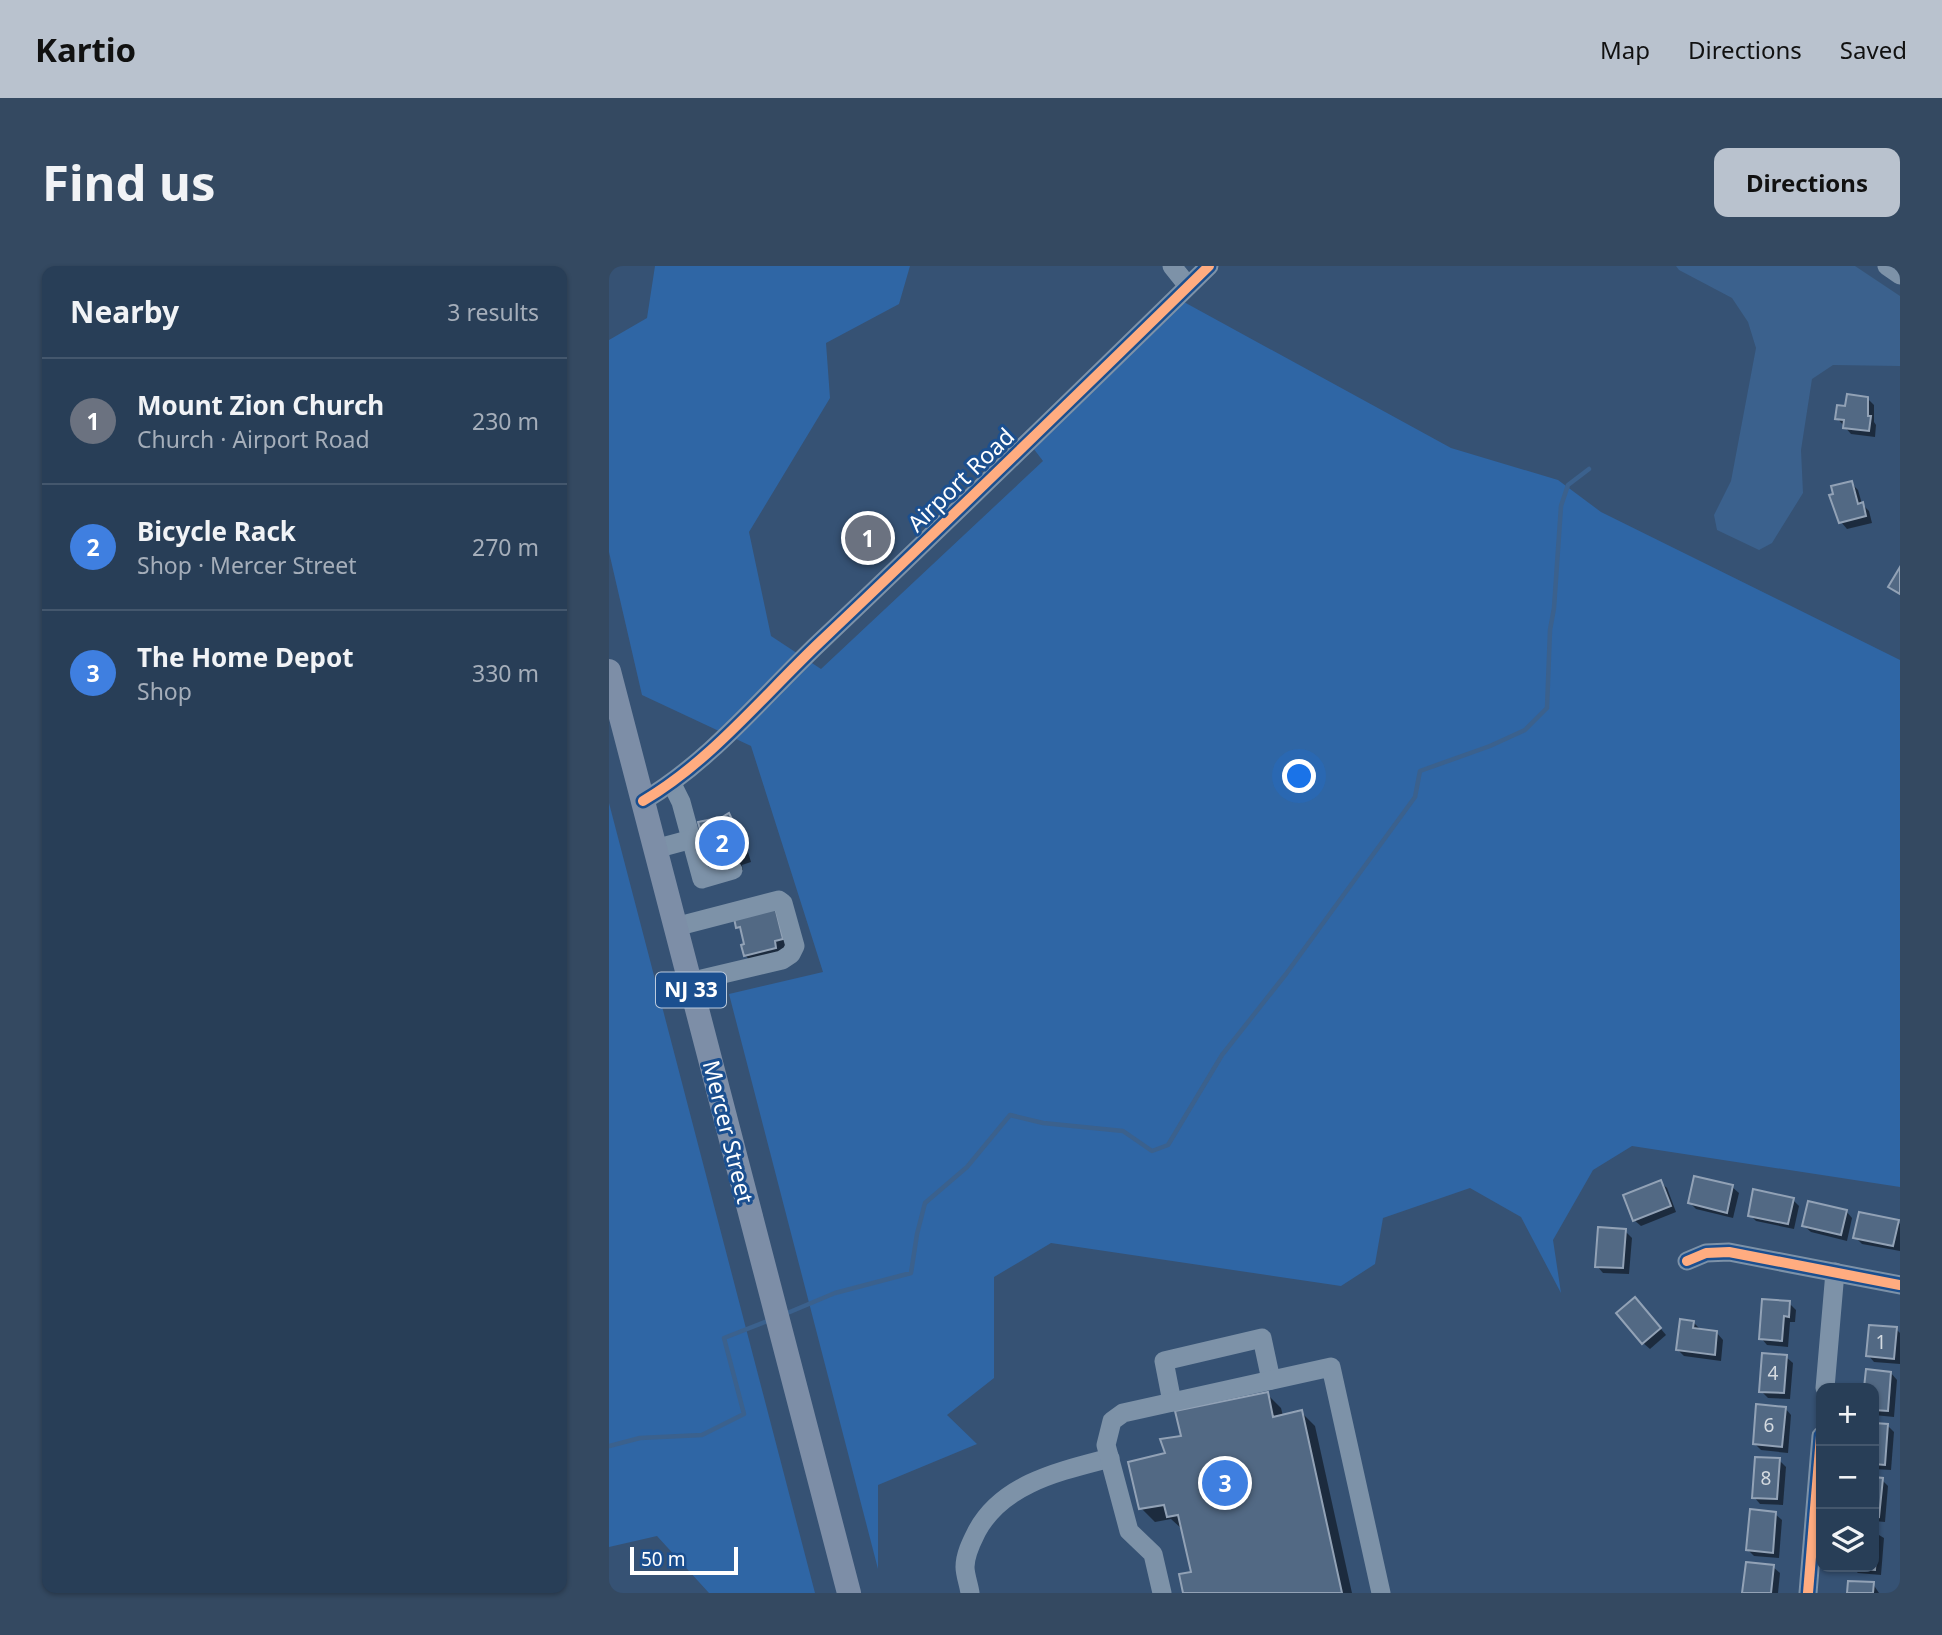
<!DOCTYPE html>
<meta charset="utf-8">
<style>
body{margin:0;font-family:"Noto Sans",sans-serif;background:#344961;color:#f1f3f6}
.controls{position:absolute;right:21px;bottom:21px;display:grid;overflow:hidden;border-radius:14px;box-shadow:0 2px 5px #0004}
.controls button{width:63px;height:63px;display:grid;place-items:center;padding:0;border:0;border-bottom:2px solid #44576d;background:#283e57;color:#f1f3f6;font:35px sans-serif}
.scale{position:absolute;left:21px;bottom:18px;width:108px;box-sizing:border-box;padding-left:7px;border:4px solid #fff;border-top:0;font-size:19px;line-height:24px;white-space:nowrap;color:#fff;-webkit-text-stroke:5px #1b4f8f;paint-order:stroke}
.you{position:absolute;left:691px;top:511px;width:24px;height:24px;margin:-18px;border:5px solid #fff;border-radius:50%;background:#1a73e8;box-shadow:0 0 0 10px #1a73e833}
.badge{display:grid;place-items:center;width:46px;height:46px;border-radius:50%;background:#b9c2ce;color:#fff;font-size:23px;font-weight:700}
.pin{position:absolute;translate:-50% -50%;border:4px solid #fff;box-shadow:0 2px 7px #0006}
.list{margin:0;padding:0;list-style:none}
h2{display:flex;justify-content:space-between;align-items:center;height:91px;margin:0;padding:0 28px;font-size:30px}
h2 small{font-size:23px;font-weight:400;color:#a5aeba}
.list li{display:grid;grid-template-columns:46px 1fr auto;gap:21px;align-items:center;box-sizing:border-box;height:126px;padding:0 28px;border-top:2px solid #44576d}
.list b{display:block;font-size:26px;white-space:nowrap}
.list p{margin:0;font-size:23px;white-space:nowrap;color:#a5aeba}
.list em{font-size:23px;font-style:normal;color:#a5aeba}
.icon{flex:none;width:38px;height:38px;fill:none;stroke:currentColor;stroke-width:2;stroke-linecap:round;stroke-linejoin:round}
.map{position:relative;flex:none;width:1291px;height:1327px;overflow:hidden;border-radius:14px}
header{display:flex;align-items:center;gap:42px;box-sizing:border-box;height:98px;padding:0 35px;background:#b9c2ce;color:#111}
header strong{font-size:33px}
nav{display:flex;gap:38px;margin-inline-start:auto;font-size:24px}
.intro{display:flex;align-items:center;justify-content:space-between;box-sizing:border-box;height:168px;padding:0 42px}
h1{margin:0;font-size:49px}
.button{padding:18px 32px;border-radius:14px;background:#b9c2ce;color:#111;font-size:24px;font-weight:700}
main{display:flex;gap:42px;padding:0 42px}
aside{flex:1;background:#283e57;border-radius:14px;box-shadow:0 2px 5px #0004}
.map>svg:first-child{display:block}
.green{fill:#2f66a5}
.water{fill:#3b618d}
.shadow{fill:#0007}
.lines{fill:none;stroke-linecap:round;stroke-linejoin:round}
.stream{stroke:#3b618d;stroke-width:4.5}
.building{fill:#526984;stroke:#92a2b6;stroke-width:2}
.minor{stroke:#7d92a8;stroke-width:19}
.major{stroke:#7d8ea7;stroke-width:24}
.cycleway-casing{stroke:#1b4f8f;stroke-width:15}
.cycleway{stroke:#ffac80;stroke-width:10}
.labels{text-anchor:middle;stroke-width:6;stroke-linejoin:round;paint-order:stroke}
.number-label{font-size:19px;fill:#d4dae0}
.shield{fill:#1b4f8f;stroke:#bbcadd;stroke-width:2}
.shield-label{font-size:21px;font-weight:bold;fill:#fff}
.street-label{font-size:23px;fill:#fff;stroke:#1b4f8f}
</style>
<header>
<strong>Kartio</strong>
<nav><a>Map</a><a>Directions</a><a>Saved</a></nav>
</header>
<div class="intro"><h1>Find us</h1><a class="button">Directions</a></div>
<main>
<aside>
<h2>Nearby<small>3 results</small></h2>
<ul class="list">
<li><span class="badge" style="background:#6b7280">1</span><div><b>Mount Zion Church</b><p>Church · Airport Road</p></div><em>230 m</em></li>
<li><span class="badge" style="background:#3f7fe0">2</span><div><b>Bicycle Rack</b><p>Shop · Mercer Street</p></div><em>270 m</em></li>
<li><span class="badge" style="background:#3f7fe0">3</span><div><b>The Home Depot</b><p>Shop</p></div><em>330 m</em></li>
</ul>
</aside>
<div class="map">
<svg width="1291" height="1327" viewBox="0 0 1291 1327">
<rect width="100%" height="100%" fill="#365274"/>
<!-- green -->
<g class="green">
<polygon points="46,0 301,0 290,38 217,77 221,132 140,266 162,370 212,403 434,195 421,178 564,30 842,182 949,214 992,246 1291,394 1291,921 1023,880 984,904 944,974 952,1027 912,951 861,922 774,952 766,998 732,1020 442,977 385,1011 385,1112 338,1149 368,1178 269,1219 269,1303 120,728 214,706 142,480 33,429 0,286 0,74 38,52"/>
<polygon points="0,537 206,1327 100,1327 48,1270 0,1281"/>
</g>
<!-- water -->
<polygon class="water" points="1067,0 1246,0 1291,30 1291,100 1224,99 1203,113 1192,184 1194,227 1163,277 1150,284 1108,264 1105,249 1122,215 1147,82 1139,56 1123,32 1070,4"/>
<!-- shadow -->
<g class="shadow">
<polygon points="1259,133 1265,139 1265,156 1267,159 1266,171 1242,168 1228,152"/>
<polygon points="1242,217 1249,224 1253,238 1260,245 1263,257 1238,263 1232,256"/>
<polygon points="119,549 129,559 139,578 137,579 142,596 133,599 134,604 113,610 106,557"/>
<polygon points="165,643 183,683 146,700 136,689 137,680 134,666 129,661"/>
<polygon points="1051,916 1058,922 1067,946 1032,960 1025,954"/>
<polygon points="1123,921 1130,927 1124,952 1087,943 1081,937"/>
<polygon points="1184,934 1190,940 1185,963 1147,955 1141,949"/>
<polygon points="1237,945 1243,952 1238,975 1202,966 1195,960"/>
<polygon points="1289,956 1291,958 1291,985 1253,978 1246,971"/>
<polygon points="1016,965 1023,972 1020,1008 994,1007 988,1000"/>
<polygon points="1180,1037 1187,1044 1186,1056 1181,1056 1179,1081 1158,1079 1152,1072"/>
<polygon points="1033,1040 1057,1069 1041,1083 1034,1077"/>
<polygon points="1084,1056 1091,1063 1108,1067 1114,1074 1112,1095 1075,1090 1069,1084"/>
<polygon points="1287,1063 1291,1067 1291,1098 1265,1096 1259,1089"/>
<polygon points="1177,1091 1184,1097 1181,1133 1159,1132 1152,1125"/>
<polygon points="1258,1105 1282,1107 1288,1114 1285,1151 1265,1149 1265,1122 1257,1122"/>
<polygon points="658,1128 672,1142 674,1150 692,1146 706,1160 743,1327 576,1327 584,1307 574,1264 562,1253 546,1256 532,1242 558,1188 574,1171"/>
<polygon points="1176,1142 1182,1149 1179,1187 1152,1184 1146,1178"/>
<polygon points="1265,1158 1278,1159 1285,1166 1282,1204 1265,1203"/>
<polygon points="1170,1194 1177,1201 1174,1239 1151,1238 1145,1231"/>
<polygon points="1265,1213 1273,1214 1279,1220 1276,1256 1265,1255"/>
<polygon points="1166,1248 1173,1254 1170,1292 1145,1290 1138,1283"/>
<polygon points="1265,1266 1275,1272 1272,1309 1249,1307 1242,1301 1265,1301"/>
<polygon points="1164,1301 1171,1307 1169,1327 1135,1327"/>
<polygon points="1264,1318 1270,1327 1239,1327"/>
</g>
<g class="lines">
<!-- stream -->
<g class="stream">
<polyline points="176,1048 226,1027 302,1007 308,968 316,937 358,901 401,849 434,857 514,865 543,885 559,879 613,789 677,708 806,531 811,505 881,480 916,464 938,442 941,364 945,342 952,240 959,219 980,203"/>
<polyline points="0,1180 31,1172 93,1169 135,1148 115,1072 161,1054"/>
</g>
</g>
<!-- building -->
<g class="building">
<polygon points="1238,128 1259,131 1259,150 1262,150 1260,165 1234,162 1235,154 1226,153 1228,139 1236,140"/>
<polygon points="1243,215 1249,238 1254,236 1257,250 1230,257 1220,229 1224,228 1222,220"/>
<polygon points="1291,301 1291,328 1279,321"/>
<polygon points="120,547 130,568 128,569 133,586 124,589 125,594 101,601 89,556 104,553 105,556"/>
<polygon points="166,641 174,673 166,675 167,682 135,690 132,679 135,678 131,661 127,662 125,652"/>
<polygon points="1085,910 1124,919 1118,947 1079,937"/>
<polygon points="1052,914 1062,940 1024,955 1014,929"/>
<polygon points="1144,923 1185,932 1179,958 1139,950"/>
<polygon points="1199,935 1238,944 1232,969 1193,960"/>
<polygon points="1250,946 1290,954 1284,980 1244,972"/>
<polygon points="989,961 1017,963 1014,1002 986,1001"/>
<polygon points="1026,1031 1052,1062 1033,1078 1007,1047"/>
<polygon points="1153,1033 1181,1035 1180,1051 1175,1050 1173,1075 1150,1073"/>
<polygon points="1071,1053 1085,1055 1084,1062 1108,1065 1106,1089 1067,1084"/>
<polygon points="1260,1059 1288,1061 1285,1093 1257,1090"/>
<polygon points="1153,1087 1178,1089 1175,1127 1150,1126"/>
<polygon points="1257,1103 1282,1106 1279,1145 1265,1144 1265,1122 1255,1122"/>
<polygon points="659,1126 664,1151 693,1144 733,1327 574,1327 570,1308 582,1306 569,1249 558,1251 555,1239 530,1243 519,1196 556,1187 551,1173 572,1170 566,1145"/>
<polygon points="1147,1138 1177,1141 1173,1181 1144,1178"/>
<polygon points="1265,1157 1279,1158 1276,1199 1265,1198"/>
<polygon points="1146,1191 1171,1192 1168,1233 1143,1232"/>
<polygon points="1265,1211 1274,1212 1270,1251 1265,1250"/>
<polygon points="1141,1243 1167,1246 1164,1287 1137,1284"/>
<polygon points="1265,1264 1269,1264 1266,1304 1240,1302 1265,1301"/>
<polygon points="1137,1296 1165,1299 1162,1327 1133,1327"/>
<polygon points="1239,1315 1265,1316 1264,1327 1238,1327"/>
</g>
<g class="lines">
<!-- minor -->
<g class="minor">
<polyline points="563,0 579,20"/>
<polyline points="1278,0 1291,9"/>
<polyline points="63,518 72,536 93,613 124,604"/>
<path d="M34,535C102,495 154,430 211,376C342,252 471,126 600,0"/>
<polyline points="46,583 83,573"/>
<polyline points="66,661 170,634 174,637 186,680 182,688 173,694 80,716"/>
<polyline points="1078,995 1097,987 1120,986 1291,1019"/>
<polyline points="1216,1122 1226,1006"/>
<polyline points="563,1136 555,1095 653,1072 662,1114"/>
<path d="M361,1327C360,1319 356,1309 356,1301C356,1288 363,1275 368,1265C394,1217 452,1205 501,1192"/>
<polyline points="553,1327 544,1288 520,1265 497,1179 503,1155 514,1147 722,1101 772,1327"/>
<polyline points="1199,1327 1212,1170"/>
</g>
<!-- major -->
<polyline class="major" points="0,405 240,1327"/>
<!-- cycleway casing -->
<g class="cycleway-casing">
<g id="cycleway">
<path d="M34,535C102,495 154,430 211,376C342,252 471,126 600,0"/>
<polyline points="1078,995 1097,987 1120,986 1291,1019"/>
<polyline points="1199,1327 1212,1170"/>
</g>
</g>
<!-- cycleway -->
<use href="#cycleway" class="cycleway"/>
</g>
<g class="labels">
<!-- number labels -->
<g class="number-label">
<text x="1272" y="1083">1</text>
<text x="1164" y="1114">4</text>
<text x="1160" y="1166">6</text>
<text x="1157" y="1219">8</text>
</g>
<!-- shield labels -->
<rect class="shield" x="47" y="706.5" width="70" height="35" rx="5"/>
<g class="shield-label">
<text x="82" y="731">NJ 33</text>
</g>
<!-- street labels -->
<g class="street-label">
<text transform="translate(352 214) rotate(-44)" y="8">Airport Road</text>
<text transform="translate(119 866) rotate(76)" y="8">Mercer Street</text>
</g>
</g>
</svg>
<div class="controls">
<button>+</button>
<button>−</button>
<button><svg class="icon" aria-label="layers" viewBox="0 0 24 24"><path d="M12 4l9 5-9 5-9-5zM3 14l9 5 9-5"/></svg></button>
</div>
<div class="scale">50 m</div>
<div class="you"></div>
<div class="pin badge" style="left:259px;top:272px;background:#6b7280">1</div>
<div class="pin badge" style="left:113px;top:577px;background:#3f7fe0">2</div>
<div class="pin badge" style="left:616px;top:1217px;background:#3f7fe0">3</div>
</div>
</main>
